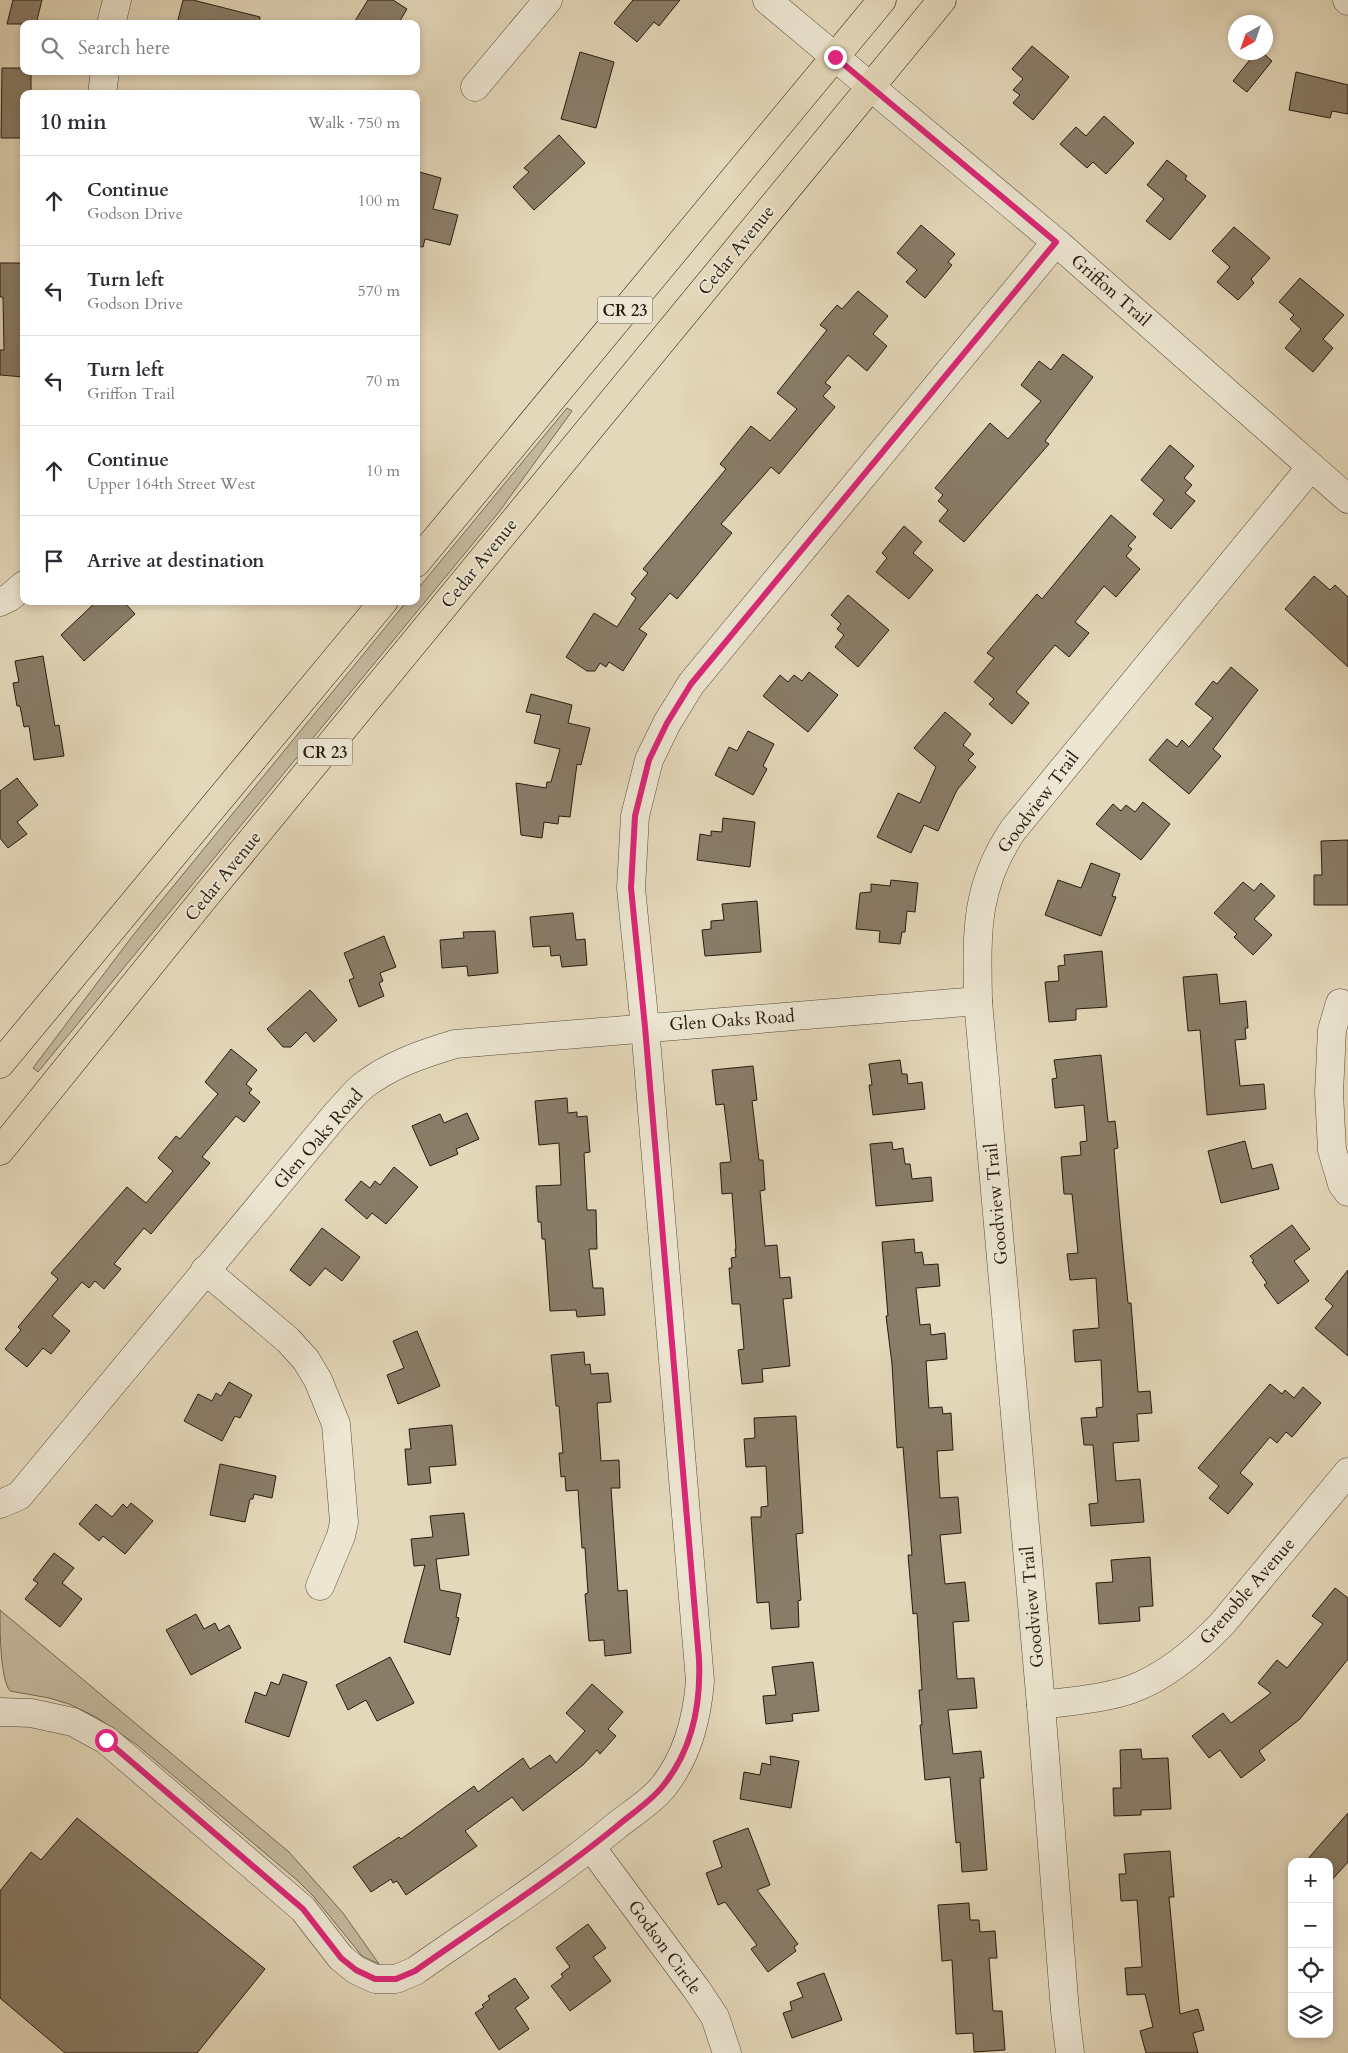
<!DOCTYPE html>
<meta charset="utf-8">
<style>
body{margin:0;font-family:Cardo,serif;background:#f2f2f3;color:#2b2b33}
.controls{position:absolute;right:15px;bottom:15px;display:grid;overflow:hidden;border-radius:10px;box-shadow:0 2px 8px #0003}
.controls button{width:45px;height:45px;display:grid;place-items:center;padding:0;border:0;border-bottom:1px solid #e1e1e2;background:#fff;color:#2b2b33;font:25px sans-serif}
.compass{position:absolute;left:1228px;top:15px;width:45px;height:45px;border-radius:50%;background:#fff;box-shadow:0 2px 8px #0003;rotate:220deg}
.stop{position:absolute;width:15px;height:15px;margin:-11px;border:4px solid #db2777;border-radius:50%;background:#fff}
.stop.end{background:#db2777;border-color:#fff;box-shadow:0 1px 5px #0008}
.list{margin:0;padding:0;list-style:none}
h2{display:flex;justify-content:space-between;align-items:center;height:65px;margin:0;padding:0 20px;font-size:21px}
h2 small{font-size:16px;font-weight:400;color:#7c7c81}
.list li{display:grid;grid-template-columns:32px 1fr auto;gap:15px;align-items:center;box-sizing:border-box;height:90px;padding:0 20px;border-top:1px solid #e1e1e2}
.list b{display:block;font-size:19px;white-space:nowrap}
.list p{margin:0;font-size:16px;white-space:nowrap;color:#7c7c81}
.list em{font-size:16px;font-style:normal;color:#7c7c81}
.icon{flex:none;width:28px;height:28px;fill:none;stroke:currentColor;stroke-width:2;stroke-linecap:round;stroke-linejoin:round}
.map{position:relative;flex:none;width:1348px;height:2053px;overflow:hidden}
.search{position:absolute;background:#fff;box-shadow:0 2px 8px #0003;left:20px;top:20px;width:400px;height:55px;display:flex;align-items:center;gap:12px;box-sizing:border-box;padding:0 18px;border-radius:10px;color:#7c7c81;font-size:19px}
.panel{position:absolute;background:#fff;box-shadow:0 2px 8px #0003;left:20px;top:90px;width:400px;height:515px;border-radius:10px}
.map>svg:first-child{display:block}
.green{fill:#c4b89d;stroke:#756a56}
.building{fill:#897d68;stroke:#261b0f}
.lines{fill:none;stroke-linecap:round;stroke-linejoin:round}
.minor-casing{stroke:#564a3a;stroke-width:29}
.tertiary-casing{stroke:#564a3a;stroke-width:29}
.primary-casing{stroke:#261b0f;stroke-width:29}
.minor{stroke:#ede6d2;stroke-width:28}
.tertiary{stroke:#ede6d2;stroke-width:28}
.primary{stroke:#e4d8ba;stroke-width:28}
.route{stroke:#db2777;stroke-width:6}
.labels{text-anchor:middle;stroke-width:4;stroke-linejoin:round;paint-order:stroke}
.shield{fill:#ede6d2;stroke:#62584a;stroke-width:1}
.shield-label{font-size:16px;font-weight:bold;fill:#261b0f}
.street-label{font-size:18px;fill:#261b0f;stroke:#ede6d2}
</style>
<div class="map">
<svg width="1348" height="2053" viewBox="0 0 1348 2053">
<rect width="100%" height="100%" fill="#e4d8ba"/>
<filter id="stains"><feTurbulence type="fractalNoise" baseFrequency=".004" numOctaves="4"/><feColorMatrix values="0 0 0 0 .2 0 0 0 0 .09 0 0 0 0 .02 0 0 0 .5 -.17"/></filter>
<radialGradient id="worn" r=".72"><stop offset=".6" stop-color="#630" stop-opacity="0"/><stop offset="1" stop-color="#630" stop-opacity=".3"/></radialGradient>
<!-- green -->
<g class="green">
<polygon points="567,408 572,411 499,512 38,1072 33,1068 134,934 407,601 416,601 416,591"/>
<path d="M0,1610L289,1852L343,1913L379,1964L362,1956L314,1897L298,1881L137,1745L96,1717L69,1704L49,1698L10,1691C0,1678 0,1631 0,1610Z"/>
</g>
<!-- building -->
<g class="building">
<polygon points="13,0 42,0 36,24 7,24"/>
<polygon points="183,0 193,0 260,17 259,24 177,24"/>
<polygon points="368,0 393,0 407,9 398,24 353,24"/>
<polygon points="633,0 680,0 659,26 654,22 637,42 614,23"/>
<polygon points="1032,46 1069,77 1033,120 1013,103 1020,95 1013,90 1023,79 1012,69"/>
<polygon points="580,52 614,62 596,128 561,119"/>
<polygon points="1256,52 1262,52 1272,61 1247,92 1233,81"/>
<polygon points="2,68 24,68 24,71 31,71 31,94 24,94 24,138 1,138"/>
<polygon points="1296,72 1348,85 1348,114 1332,111 1330,118 1289,110"/>
<polygon points="1104,116 1134,143 1106,174 1093,162 1087,168 1060,144 1076,127 1086,136"/>
<polygon points="559,135 585,163 534,210 513,187 529,172 524,168"/>
<polygon points="1167,160 1187,176 1185,179 1206,196 1170,240 1146,221 1164,199 1147,185"/>
<polygon points="416,171 441,178 433,209 458,215 450,245 425,239 423,247 416,246"/>
<polygon points="921,225 955,254 948,262 952,265 925,298 906,282 917,270 897,253"/>
<polygon points="1234,227 1270,258 1251,279 1254,283 1238,300 1217,282 1230,267 1212,251"/>
<polygon points="0,263 24,263 24,377 0,375 0,350 4,350 3,297 0,297"/>
<polygon points="1300,278 1344,315 1323,339 1333,348 1313,372 1285,348 1301,329 1290,319 1294,315 1279,302"/>
<polygon points="858,291 888,316 873,334 887,346 867,371 848,355 825,383 831,387 823,396 835,407 779,474 771,467 721,524 732,533 677,599 670,593 639,629 647,634 623,671 609,662 606,667 600,663 595,671 587,671 566,657 594,613 617,627 636,598 631,594 648,573 643,569 726,469 720,464 751,426 770,441 797,409 777,393 827,330 820,325 837,305 842,309"/>
<polygon points="1063,354 1093,377 1045,441 1049,444 964,542 939,521 948,510 938,501 943,495 935,488 990,423 1008,439 1041,401 1021,385 1039,361 1051,370"/>
<polygon points="1170,445 1194,466 1184,478 1192,485 1185,493 1195,501 1171,529 1153,514 1164,500 1141,480"/>
<polygon points="1111,515 1136,537 1128,546 1132,549 1126,556 1140,569 1116,597 1104,586 1075,622 1089,633 1069,657 1055,645 1016,692 1029,703 1012,724 989,704 994,699 974,682 994,658 987,653 1037,594 1042,599"/>
<polygon points="904,526 922,542 913,553 933,570 909,599 876,572 887,558 882,553"/>
<polygon points="1314,576 1330,590 1335,585 1348,597 1348,667 1285,609"/>
<polygon points="848,595 889,630 858,667 835,647 844,635 837,629 841,624 831,615"/>
<polygon points="97,601 123,601 135,614 84,661 61,635"/>
<polygon points="43,656 55,726 59,725 64,756 34,760 29,726 24,727 20,706 17,706 13,683 19,682 15,661"/>
<polygon points="1231,667 1258,690 1213,749 1221,756 1189,794 1149,760 1167,739 1177,747 1182,740 1189,747 1213,718 1195,704 1213,681 1217,684"/>
<polygon points="809,672 838,695 808,732 763,696 780,675 788,682 794,675 802,681"/>
<polygon points="531,694 572,705 568,723 590,728 581,765 577,764 570,817 559,816 558,824 544,822 542,838 521,835 516,783 546,788 547,782 551,782 560,749 534,743 541,715 526,712"/>
<polygon points="945,712 971,734 963,745 974,754 968,760 976,767 957,790 938,831 924,825 911,853 877,837 898,793 920,803 936,767 914,748"/>
<polygon points="748,731 774,744 763,766 767,769 753,795 715,775 729,747 737,751"/>
<polygon points="17,778 38,805 17,822 27,834 8,848 0,838 0,791"/>
<polygon points="1143,802 1170,824 1141,860 1096,824 1113,804 1121,811 1126,805 1135,812"/>
<polygon points="723,818 755,822 750,867 697,860 700,834 711,836 711,831 722,832"/>
<polygon points="1348,840 1348,905 1314,905 1314,875 1322,875 1321,841"/>
<polygon points="1091,863 1120,874 1112,896 1116,897 1101,936 1045,915 1058,880 1081,888"/>
<polygon points="891,880 918,883 915,912 907,911 905,932 902,932 900,944 879,942 880,931 856,929 860,893 871,892 871,884 890,886"/>
<polygon points="1243,882 1254,891 1261,883 1275,896 1254,919 1272,935 1253,955 1234,937 1237,934 1214,913"/>
<polygon points="757,901 761,952 705,956 702,930 711,929 711,921 724,920 722,904"/>
<polygon points="573,913 576,940 585,939 587,965 562,967 560,955 551,956 550,946 533,947 530,917"/>
<polygon points="495,931 498,973 468,976 467,966 442,968 440,940 464,938 463,932"/>
<polygon points="384,936 396,967 380,973 383,981 379,983 384,996 359,1007 349,980 354,978 344,953"/>
<polygon points="1102,951 1107,1007 1076,1009 1076,1020 1049,1022 1045,982 1059,981 1058,966 1065,965 1064,955"/>
<polygon points="1217,974 1220,1004 1246,1001 1248,1028 1245,1028 1246,1039 1235,1040 1240,1086 1264,1084 1266,1109 1207,1115 1200,1030 1188,1031 1183,977"/>
<polygon points="310,990 337,1020 314,1042 306,1032 291,1047 283,1047 267,1029"/>
<polygon points="231,1049 257,1070 246,1084 252,1089 249,1093 260,1102 244,1122 236,1116 202,1157 210,1163 151,1234 144,1228 114,1264 121,1269 104,1289 95,1281 89,1288 82,1282 52,1316 70,1331 51,1354 43,1348 27,1367 5,1349 21,1330 18,1327 58,1279 51,1273 127,1187 146,1203 173,1171 158,1158 176,1136 180,1139 218,1094 205,1082"/>
<polygon points="1101,1055 1108,1122 1115,1121 1118,1148 1114,1149 1120,1221 1128,1303 1131,1303 1138,1392 1150,1391 1152,1413 1137,1414 1139,1441 1113,1443 1116,1481 1140,1479 1144,1522 1091,1526 1089,1504 1098,1503 1093,1445 1084,1445 1081,1418 1097,1417 1096,1408 1103,1407 1101,1360 1075,1362 1073,1330 1099,1328 1096,1278 1070,1280 1067,1254 1078,1253 1072,1194 1064,1194 1061,1157 1081,1155 1080,1142 1087,1141 1084,1105 1055,1108 1052,1079 1057,1078 1054,1060"/>
<polygon points="900,1060 902,1074 907,1074 908,1084 922,1082 925,1109 873,1115 869,1085 872,1085 869,1064"/>
<polygon points="753,1066 757,1100 752,1101 759,1160 763,1160 765,1190 760,1191 765,1246 777,1245 780,1278 790,1277 792,1298 783,1299 790,1366 762,1369 763,1382 742,1384 738,1350 744,1349 740,1304 732,1304 729,1268 732,1268 731,1258 736,1257 735,1249 736,1249 732,1193 722,1194 720,1163 731,1162 724,1104 716,1105 712,1070"/>
<polygon points="567,1098 568,1113 577,1112 577,1117 587,1116 590,1152 584,1153 587,1210 596,1210 597,1249 589,1249 593,1288 603,1288 605,1315 577,1317 576,1310 550,1311 545,1239 542,1239 541,1222 538,1222 536,1186 561,1185 559,1143 539,1145 535,1101"/>
<polygon points="467,1113 479,1139 456,1149 458,1154 430,1166 412,1126 440,1114 444,1123"/>
<polygon points="1245,1141 1252,1169 1272,1164 1279,1189 1221,1203 1208,1151"/>
<polygon points="892,1142 893,1150 903,1148 905,1164 910,1164 912,1179 931,1177 933,1201 876,1206 870,1144"/>
<polygon points="394,1167 418,1187 386,1224 372,1213 367,1219 345,1200 361,1181 370,1188 375,1181 380,1185"/>
<polygon points="1292,1225 1310,1249 1294,1261 1309,1281 1278,1304 1264,1285 1267,1283 1252,1262 1254,1261 1250,1256"/>
<polygon points="322,1228 360,1257 342,1281 325,1268 310,1286 290,1270"/>
<polygon points="914,1239 915,1253 922,1252 924,1265 938,1264 940,1286 916,1288 920,1325 930,1324 931,1335 945,1333 947,1359 926,1361 929,1408 942,1407 943,1414 951,1413 953,1450 937,1451 940,1498 958,1497 961,1533 940,1535 945,1584 965,1582 969,1621 953,1622 957,1679 974,1678 977,1708 948,1710 953,1754 981,1751 984,1778 980,1778 987,1870 962,1872 960,1842 956,1843 950,1777 925,1780 920,1725 922,1725 919,1690 922,1690 917,1613 913,1614 908,1555 912,1555 903,1447 897,1448 892,1364 886,1316 888,1316 882,1242"/>
<polygon points="1348,1270 1348,1356 1315,1328 1333,1306 1325,1299"/>
<polygon points="417,1331 440,1386 398,1404 387,1375 404,1368 393,1341"/>
<polygon points="584,1352 585,1365 590,1364 591,1374 608,1373 611,1402 597,1403 601,1461 619,1460 620,1488 611,1488 618,1591 627,1590 631,1653 605,1656 604,1640 589,1641 585,1594 588,1593 585,1548 582,1548 578,1490 566,1491 565,1476 561,1477 559,1453 563,1453 559,1406 556,1406 551,1355"/>
<polygon points="229,1382 252,1395 240,1418 235,1416 222,1441 184,1421 198,1394 212,1401 216,1393 221,1396"/>
<polygon points="1270,1384 1282,1394 1285,1390 1294,1398 1303,1387 1321,1403 1292,1437 1286,1432 1277,1443 1270,1437 1240,1473 1253,1484 1228,1514 1209,1498 1219,1486 1198,1468"/>
<polygon points="796,1416 803,1533 796,1534 801,1600 798,1601 799,1627 771,1629 769,1602 757,1603 751,1517 761,1517 761,1507 768,1506 766,1466 746,1467 744,1439 755,1438 754,1418"/>
<polygon points="452,1425 456,1465 429,1467 431,1483 408,1485 405,1449 411,1449 409,1429"/>
<polygon points="220,1464 276,1476 272,1498 254,1494 253,1499 250,1499 245,1522 210,1515"/>
<polygon points="131,1503 153,1521 125,1554 103,1536 99,1541 79,1524 96,1504 112,1517 123,1504 127,1508"/>
<polygon points="464,1513 469,1555 436,1559 440,1590 461,1594 456,1617 459,1618 450,1655 404,1642 425,1565 414,1566 411,1539 433,1537 430,1516"/>
<polygon points="54,1553 74,1568 62,1583 82,1599 60,1627 25,1599 38,1583 33,1580"/>
<polygon points="1150,1557 1153,1606 1139,1607 1140,1621 1099,1624 1096,1583 1113,1582 1111,1560"/>
<polygon points="1335,1588 1348,1598 1348,1659 1300,1719 1259,1751 1265,1760 1241,1778 1220,1750 1209,1758 1192,1736 1223,1713 1231,1723 1271,1693 1258,1683 1277,1660 1287,1668 1323,1624 1312,1616"/>
<polygon points="196,1614 204,1629 215,1623 219,1631 229,1625 241,1648 191,1675 166,1630"/>
<polygon points="390,1657 414,1703 377,1721 366,1700 348,1710 336,1685"/>
<polygon points="813,1662 819,1711 792,1714 793,1721 766,1724 763,1696 776,1695 772,1667"/>
<polygon points="283,1674 307,1682 289,1737 245,1722 255,1692 266,1696 271,1682 279,1685"/>
<polygon points="592,1684 623,1712 608,1729 616,1736 600,1754 597,1750 583,1765 523,1811 512,1797 465,1831 477,1846 406,1895 397,1881 393,1883 391,1879 371,1892 353,1867 399,1837 401,1839 474,1786 478,1792 523,1758 530,1769 550,1755 556,1763 585,1731 566,1713"/>
<polygon points="1141,1749 1142,1759 1168,1758 1171,1809 1141,1810 1141,1815 1114,1816 1113,1788 1121,1788 1120,1750"/>
<polygon points="770,1756 799,1761 791,1808 740,1799 744,1772 760,1775 762,1763 771,1765"/>
<polygon points="1348,1813 1348,1862 1329,1883 1329,1862 1305,1862"/>
<polygon points="77,1818 265,1969 197,2053 65,2053 0,1998 0,1891 31,1852 41,1860"/>
<polygon points="748,1828 770,1885 757,1890 798,1944 794,1947 796,1951 768,1972 751,1949 757,1945 725,1902 718,1905 706,1873 722,1867 713,1841"/>
<polygon points="1170,1851 1174,1897 1169,1897 1180,2014 1198,2009 1204,2030 1193,2033 1198,2053 1146,2053 1140,2031 1153,2027 1145,1994 1127,1995 1125,1968 1142,1967 1137,1900 1121,1901 1119,1874 1126,1874 1124,1854"/>
<polygon points="969,1903 970,1920 979,1920 980,1932 995,1931 997,1958 989,1958 993,2011 1002,2011 1005,2050 974,2052 973,2033 956,2034 952,1960 942,1961 938,1905"/>
<polygon points="588,1924 606,1948 593,1957 611,1981 570,2011 551,1986 563,1977 561,1974 570,1967 556,1948"/>
<polygon points="824,1973 842,2020 792,2038 783,2013 792,2010 790,2002 803,1997 797,1983"/>
<polygon points="515,1978 529,1998 515,2008 529,2029 499,2050 475,2013 484,2007 482,2005 490,1999 488,1996"/>
</g>
<g class="lines">
<!-- minor casing -->
<g class="minor-casing">
<g id="minor">
<polyline points="767,0 835,57"/>
<polyline points="1347,0 1348,1"/>
<polyline points="111,24 117,0"/>
<polyline points="475,87 548,0"/>
<polyline points="102,94 105,71"/>
<polyline points="0,602 10,597 24,585"/>
<polyline points="1340,1003 1332,1030 1329,1093 1332,1150 1342,1184 1348,1192"/>
<polyline points="205,1270 288,1340 306,1360 318,1380 336,1424 344,1522 341,1536 320,1586"/>
<path d="M0,1504L19,1496L337,1113C346,1104 354,1093 364,1085C392,1064 422,1054 455,1044L978,1001"/>
<path d="M1041,1705C1071,1701 1103,1699 1132,1689C1167,1676 1197,1650 1222,1624L1348,1472"/>
<path d="M0,1712L31,1713L73,1722L106,1740L303,1909L341,1958L356,1970L375,1979H396L415,1971C482,1924 553,1879 616,1826C631,1814 651,1802 663,1787C687,1757 697,1719 700,1681L645,1027L631,888L635,816L649,760L667,723L691,684L1056,242"/>
<polyline points="591,1847 697,1990 715,2017 727,2053"/>
<path d="M1070,2053L1065,2011L1041,1705L978,1001C977,934 974,888 1013,830L1311,467"/>
</g>
</g>
<!-- tertiary casing -->
<g class="tertiary-casing">
<polyline id="tertiary" points="835,57 1056,242 1348,499"/>
</g>
<!-- primary casing -->
<g class="primary-casing">
<g id="primary">
<polyline points="416,563 882,0"/>
<polyline points="0,1064 384,601"/>
<polyline points="0,1151 209,892 942,0"/>
</g>
</g>
<!-- minor -->
<use href="#minor" class="minor"/>
<!-- tertiary -->
<use href="#tertiary" class="tertiary"/>
<!-- primary -->
<use href="#primary" class="primary"/>
</g>
<g class="lines">
<!-- route -->
<path class="route" d="M106,1740L303,1909L341,1958L356,1970L375,1979H396L415,1971C482,1924 552,1879 616,1827C631,1814 650,1802 662,1787C692,1751 701,1704 699,1659L645,1027L631,888L635,816L649,760L667,723L691,684L1056,242L835,57"/>
</g>
<g class="labels">
<!-- shield labels -->
<g class="shield">
<rect x="597.5" y="296.5" width="55" height="27" rx="4"/>
<rect x="297.5" y="738.5" width="55" height="27" rx="4"/>
</g>
<g class="shield-label">
<text x="625" y="316">CR 23</text>
<text x="325" y="758">CR 23</text>
</g>
<!-- street labels -->
<g class="street-label">
<text transform="translate(736 250) rotate(-51)" y="6">Cedar Avenue</text>
<text transform="translate(1111 290) rotate(41)" y="6">Griffon Trail</text>
<text transform="translate(479 563) rotate(-51)" y="6">Cedar Avenue</text>
<text transform="translate(1038 802) rotate(-53)" y="6">Goodview Trail</text>
<text transform="translate(223 876) rotate(-51)" y="6">Cedar Avenue</text>
<text transform="translate(732 1020) rotate(-4)" y="6">Glen Oaks Road</text>
<text transform="translate(318 1139) rotate(-49)" y="6">Glen Oaks Road</text>
<text transform="translate(996 1204) rotate(-95)" y="6">Goodview Trail</text>
<text transform="translate(1247 1591) rotate(-49)" y="6">Grenoble Avenue</text>
<text transform="translate(1032 1607) rotate(-95)" y="6">Goodview Trail</text>
<text transform="translate(665 1947) rotate(54)" y="6">Godson Circle</text>
</g>
</g>
<rect width="100%" height="100%" filter="url(#stains)"/>
<rect width="100%" height="100%" fill="url(#worn)"/>
</svg>
<div class="controls">
<button>+</button>
<button>−</button>
<button><svg class="icon" aria-label="locate" viewBox="0 0 24 24"><circle cx="12" cy="12" r="6"/><path d="M12 2v4M12 18v4M2 12h4M18 12h4"/></svg></button>
<button><svg class="icon" aria-label="layers" viewBox="0 0 24 24"><path d="M12 4l9 5-9 5-9-5zM3 14l9 5 9-5"/></svg></button>
</div>
<svg class="compass" viewBox="-18 -18 36 36"><path d="M0-13l5 13h-10z" fill="#e53935"/><path d="M0 13l5-13h-10z" fill="#7c7c81"/></svg>
<div class="stop" style="left:106px;top:1740px"></div>
<div class="stop end" style="left:835px;top:57px"></div>
<div class="search"><svg class="icon" aria-label="search" viewBox="0 0 24 24"><circle cx="10" cy="10" r="6"/><path d="M15 15l6 6"/></svg>Search here</div>
<section class="panel">
<h2>10 min<small>Walk · 750 m</small></h2>
<ul class="list">
<li><svg class="icon" aria-label="ahead" viewBox="0 0 24 24"><path d="M12 20V5M6 11l6-6 6 6"/></svg><div><b>Continue</b><p>Godson Drive</p></div><em>100 m</em></li>
<li><svg class="icon" aria-label="left" viewBox="0 0 24 24"><path d="M17 20v-9H6M10 6l-5 5 5 5"/></svg><div><b>Turn left</b><p>Godson Drive</p></div><em>570 m</em></li>
<li><svg class="icon" aria-label="left" viewBox="0 0 24 24"><path d="M17 20v-9H6M10 6l-5 5 5 5"/></svg><div><b>Turn left</b><p>Griffon Trail</p></div><em>70 m</em></li>
<li><svg class="icon" aria-label="ahead" viewBox="0 0 24 24"><path d="M12 20V5M6 11l6-6 6 6"/></svg><div><b>Continue</b><p>Upper 164th Street West</p></div><em>10 m</em></li>
<li><svg class="icon" aria-label="arrive" viewBox="0 0 24 24"><path d="M6 21V4h12l-3 4 3 4H6"/></svg><div><b>Arrive at destination</b></div></li>
</ul>
</section>
</div>
